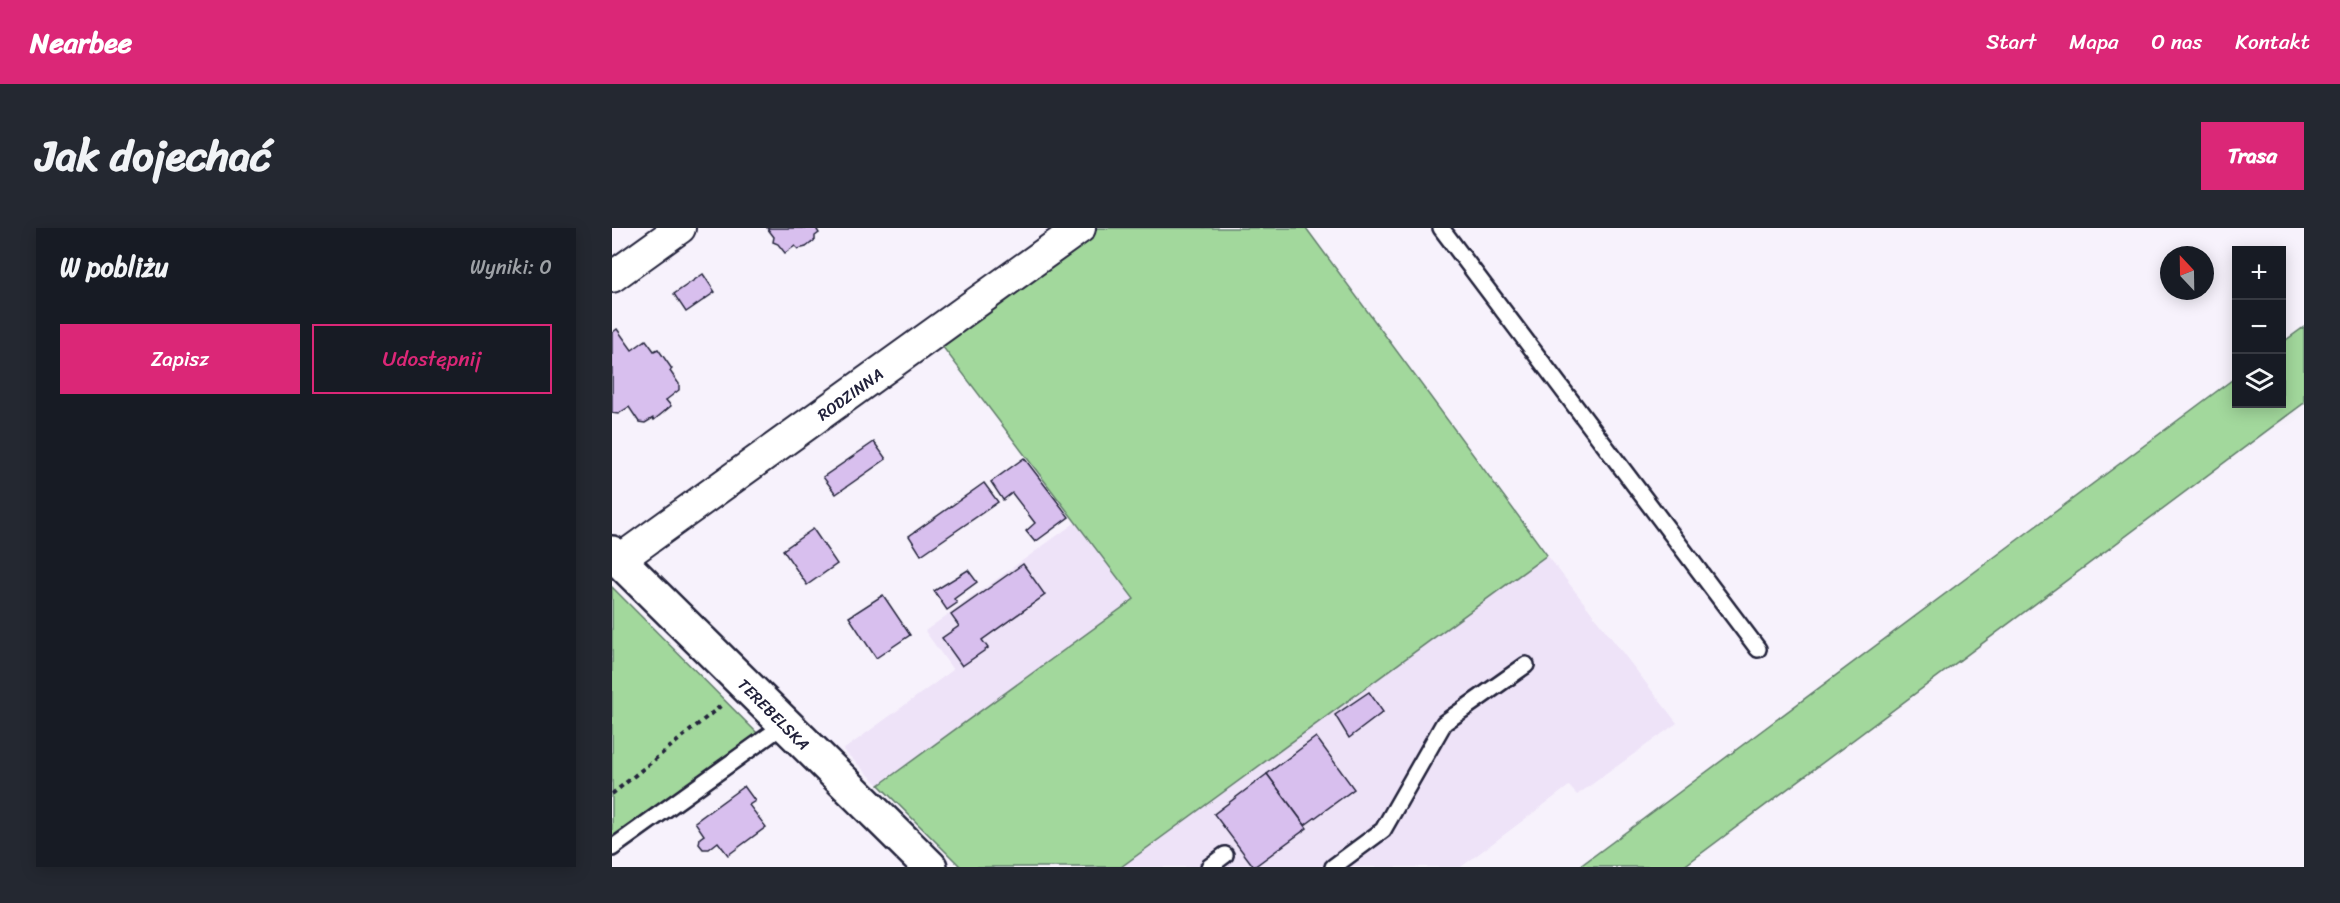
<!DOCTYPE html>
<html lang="pl">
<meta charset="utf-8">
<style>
body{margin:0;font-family:Sriracha,sans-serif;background:#242831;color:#f1f3f6}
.controls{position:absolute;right:18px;top:18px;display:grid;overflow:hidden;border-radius:0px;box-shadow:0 3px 15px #0003}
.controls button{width:54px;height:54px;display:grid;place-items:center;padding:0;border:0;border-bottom:2px solid #363941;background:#171b24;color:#f1f3f6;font:30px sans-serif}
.compass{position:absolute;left:1548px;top:18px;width:54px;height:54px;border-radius:50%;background:#171b24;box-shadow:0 3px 15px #0003;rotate:338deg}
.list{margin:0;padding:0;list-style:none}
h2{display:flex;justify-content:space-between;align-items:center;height:78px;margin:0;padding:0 24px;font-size:26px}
h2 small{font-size:20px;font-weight:400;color:#9ea1a6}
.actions{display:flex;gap:12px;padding:18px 24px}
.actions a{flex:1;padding:14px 0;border:2px solid #db2777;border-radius:0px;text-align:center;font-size:21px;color:#db2777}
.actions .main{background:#db2777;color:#fff}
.icon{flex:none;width:33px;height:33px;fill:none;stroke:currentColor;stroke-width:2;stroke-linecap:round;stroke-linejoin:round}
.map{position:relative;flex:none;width:1692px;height:639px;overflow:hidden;border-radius:0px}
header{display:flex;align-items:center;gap:36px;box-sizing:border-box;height:84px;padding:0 30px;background:#db2777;color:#fff}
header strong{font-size:28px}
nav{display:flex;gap:33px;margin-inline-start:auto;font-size:21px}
.intro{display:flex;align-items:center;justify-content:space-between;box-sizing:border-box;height:144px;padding:0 36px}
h1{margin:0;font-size:42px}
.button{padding:15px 27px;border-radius:0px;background:#db2777;color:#fff;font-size:21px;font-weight:700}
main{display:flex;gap:36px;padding:0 36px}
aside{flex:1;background:#171b24;border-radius:0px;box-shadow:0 3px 15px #0003}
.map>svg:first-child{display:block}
.built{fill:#eee3f8}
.green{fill:#a2d89c;stroke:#627d6c;stroke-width:1.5}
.building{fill:#d8bfee;stroke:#22223b;stroke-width:1.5}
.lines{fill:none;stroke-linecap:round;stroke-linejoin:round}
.lane-casing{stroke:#22223b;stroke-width:20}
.street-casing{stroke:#22223b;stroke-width:34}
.secondary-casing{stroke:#22223b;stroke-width:38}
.path{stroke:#22223b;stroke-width:4;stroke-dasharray:4.5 4.5;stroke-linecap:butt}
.lane{stroke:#fff;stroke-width:15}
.street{stroke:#fff;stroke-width:30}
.secondary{stroke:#fff;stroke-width:33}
.labels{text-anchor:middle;stroke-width:4.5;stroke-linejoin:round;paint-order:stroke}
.street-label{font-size:16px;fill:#22223b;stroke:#fff}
</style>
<header>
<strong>Nearbee</strong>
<nav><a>Start</a><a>Mapa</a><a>O nas</a><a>Kontakt</a></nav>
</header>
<div class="intro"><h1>Jak dojechać</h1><a class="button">Trasa</a></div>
<main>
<aside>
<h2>W pobliżu<small>Wyniki: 0</small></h2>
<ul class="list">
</ul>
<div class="actions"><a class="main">Zapisz</a><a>Udostępnij</a></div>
</aside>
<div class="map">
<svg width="1692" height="639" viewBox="0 0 1692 639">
<rect width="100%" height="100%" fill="#f7f2fc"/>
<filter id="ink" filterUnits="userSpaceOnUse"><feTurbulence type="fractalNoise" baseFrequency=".0167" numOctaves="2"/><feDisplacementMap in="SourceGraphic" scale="12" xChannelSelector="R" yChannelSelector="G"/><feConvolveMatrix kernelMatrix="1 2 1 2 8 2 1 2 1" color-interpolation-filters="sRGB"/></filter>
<g filter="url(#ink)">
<!-- built -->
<g class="built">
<polygon points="464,294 523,371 267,557 231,522 341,442 313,403"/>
<polygon points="935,327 1065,495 965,567 957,558 849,639 509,639"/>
</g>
<!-- green -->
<g class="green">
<polygon points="479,0 694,0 935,327 509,639 349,639 267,557 522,371 324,110"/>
<polygon points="1692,99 1692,175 1071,639 967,639 1624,149 1624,176 1670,176 1670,115"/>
<polygon points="0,359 154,514 0,628"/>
</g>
<!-- building -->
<g class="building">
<polygon points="155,0 207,0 205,2 207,5 203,8 203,12 194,19 186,21 183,18 173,25 166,16 161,14 162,9"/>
<polygon points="91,46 103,64 74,84 62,66"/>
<polygon points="5,101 20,122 34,112 42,123 46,121 60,141 58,143 67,156 67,162 54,172 59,178 42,192 41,190 33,195 27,194 17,179 6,186 0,185 0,105"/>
<polygon points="262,214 274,231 224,266 211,249"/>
<polygon points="412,230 457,289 423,314 414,303 423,295 400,265 391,272 379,254"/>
<polygon points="372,255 386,274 309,327 297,308"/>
<polygon points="201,301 225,336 195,357 171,322"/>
<polygon points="411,336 433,367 370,412 376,420 350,438 330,410 347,398 339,387"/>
<polygon points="356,342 365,354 342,371 345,375 335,382 322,363"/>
<polygon points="271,367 298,407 264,430 237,389"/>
<polygon points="757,464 771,484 737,510 723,487"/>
<polygon points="704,509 742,561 693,597 655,546"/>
<polygon points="655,546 695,600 642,639 602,586"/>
<polygon points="132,558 143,573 137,577 154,599 116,627 106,614 97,621 91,621 87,616 88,610 92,607 83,594"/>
</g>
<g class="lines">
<!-- lane casing -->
<g class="lane-casing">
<g id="lane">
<polyline points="829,0 1146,421"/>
<polyline points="0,620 173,496"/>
<polyline points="597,639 613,627"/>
<polyline points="721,639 771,602 832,495 914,437"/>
</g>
</g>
<!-- street casing -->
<g class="street-casing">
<g id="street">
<polyline points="0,49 68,0"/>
<polyline points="7,332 468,0"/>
</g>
</g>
<!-- secondary casing -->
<g class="secondary-casing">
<polyline id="secondary" points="0,325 318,639"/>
</g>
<!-- path -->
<polyline class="path" points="0,566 111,476"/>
<!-- lane -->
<use href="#lane" class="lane"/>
<!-- street -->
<use href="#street" class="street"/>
<!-- secondary -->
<use href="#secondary" class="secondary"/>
</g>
</g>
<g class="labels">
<!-- street labels -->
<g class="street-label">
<text transform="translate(238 166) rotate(-36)" y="6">RODZINNA</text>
<text transform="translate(162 486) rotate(45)" y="6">TEREBELSKA</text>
</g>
</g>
</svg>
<div class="controls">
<button>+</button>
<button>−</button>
<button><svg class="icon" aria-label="layers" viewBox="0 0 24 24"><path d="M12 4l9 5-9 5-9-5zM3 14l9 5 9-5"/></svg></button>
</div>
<svg class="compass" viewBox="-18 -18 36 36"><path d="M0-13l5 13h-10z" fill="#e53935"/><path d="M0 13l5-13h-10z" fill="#9ea1a6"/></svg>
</div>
</main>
